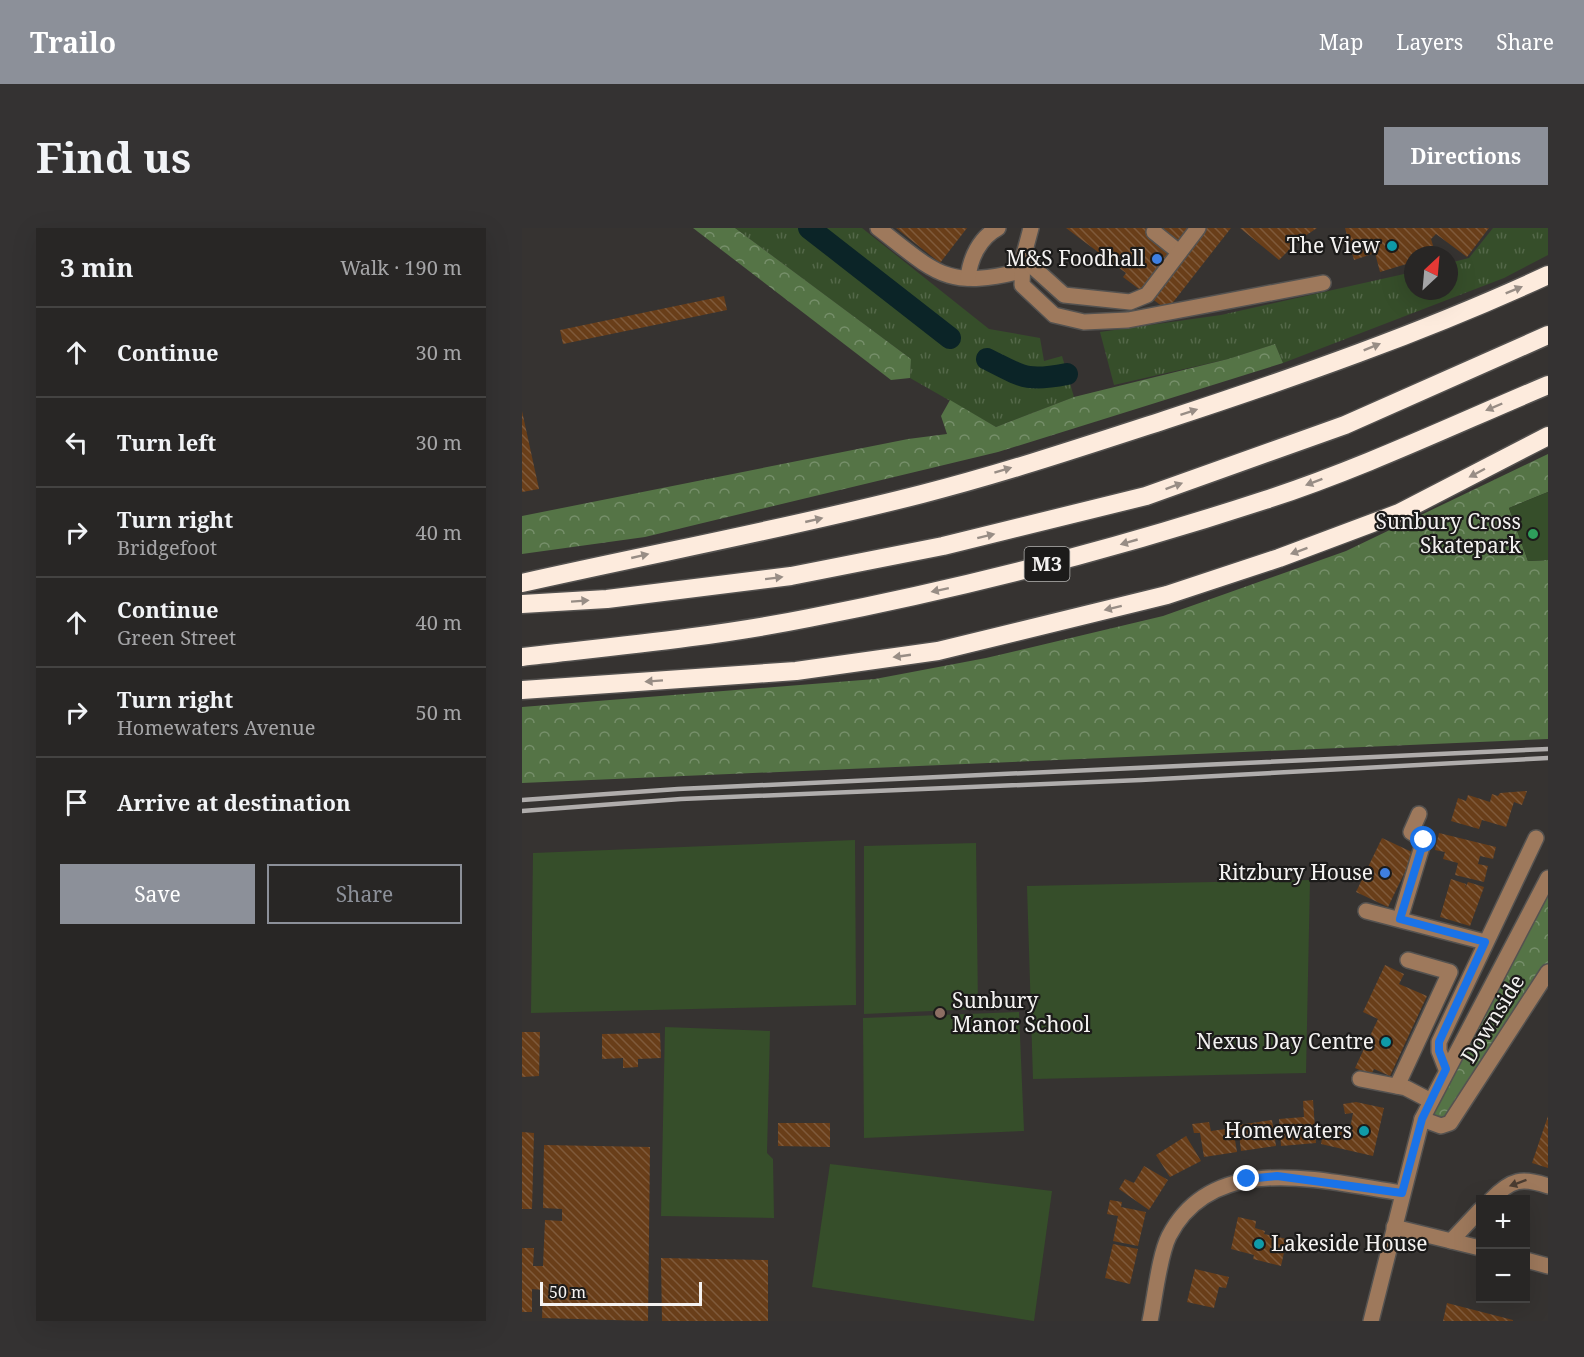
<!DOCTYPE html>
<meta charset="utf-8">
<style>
body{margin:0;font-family:"Noto Serif",serif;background:#343232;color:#f1f3f6}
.controls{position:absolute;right:18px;bottom:18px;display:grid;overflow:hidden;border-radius:0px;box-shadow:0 6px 24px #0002}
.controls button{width:54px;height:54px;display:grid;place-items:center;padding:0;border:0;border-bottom:2px solid #444342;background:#282625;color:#f1f3f6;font:30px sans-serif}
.compass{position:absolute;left:882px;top:18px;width:54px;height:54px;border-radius:50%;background:#282625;box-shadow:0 6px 24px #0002;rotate:26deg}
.scale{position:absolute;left:18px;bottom:15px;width:162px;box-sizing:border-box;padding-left:6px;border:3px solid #f4f2f1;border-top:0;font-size:16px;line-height:21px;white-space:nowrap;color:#f4f2f1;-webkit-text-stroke:4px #1c1b1a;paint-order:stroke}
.stop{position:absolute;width:18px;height:18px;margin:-14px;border:4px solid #1a73e8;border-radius:50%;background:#fff}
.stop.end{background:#1a73e8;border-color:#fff;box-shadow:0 2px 6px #0008}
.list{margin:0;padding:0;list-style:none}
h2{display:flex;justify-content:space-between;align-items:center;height:78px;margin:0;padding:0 24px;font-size:26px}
h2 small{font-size:20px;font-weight:400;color:#a5a5a7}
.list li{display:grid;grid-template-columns:39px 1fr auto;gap:18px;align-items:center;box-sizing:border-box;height:90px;padding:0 24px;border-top:2px solid #444342}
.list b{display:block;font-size:22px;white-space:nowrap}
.list p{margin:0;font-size:20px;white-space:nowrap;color:#a5a5a7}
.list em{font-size:20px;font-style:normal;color:#a5a5a7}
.actions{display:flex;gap:12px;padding:18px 24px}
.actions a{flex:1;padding:14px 0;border:2px solid #8c9099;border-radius:0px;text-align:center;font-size:21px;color:#8c9099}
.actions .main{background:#8c9099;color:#fff}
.icon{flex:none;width:33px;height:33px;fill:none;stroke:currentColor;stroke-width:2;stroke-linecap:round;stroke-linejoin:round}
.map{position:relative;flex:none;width:1026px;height:1093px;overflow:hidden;border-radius:0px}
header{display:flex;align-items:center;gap:36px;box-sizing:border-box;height:84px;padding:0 30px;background:#8c9099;color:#fff}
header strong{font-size:28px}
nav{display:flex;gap:33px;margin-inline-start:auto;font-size:21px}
.intro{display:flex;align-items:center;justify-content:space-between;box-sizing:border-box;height:144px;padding:0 36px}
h1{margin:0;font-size:42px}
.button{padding:15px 27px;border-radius:0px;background:#8c9099;color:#fff;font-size:21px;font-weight:700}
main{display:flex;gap:36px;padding:0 36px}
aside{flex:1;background:#282625;border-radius:0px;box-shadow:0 6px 24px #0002}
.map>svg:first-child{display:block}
.grass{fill:url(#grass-tufts)}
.forest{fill:url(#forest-crowns)}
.park{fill:#364e2a}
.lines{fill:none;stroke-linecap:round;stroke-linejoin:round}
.canal{stroke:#0b2427;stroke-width:22}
.building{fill:url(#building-back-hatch)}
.minor-casing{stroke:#545250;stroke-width:18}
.highway-casing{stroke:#545250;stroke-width:21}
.minor{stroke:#9e795c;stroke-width:15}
.highway{stroke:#fdebdd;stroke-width:18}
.rail{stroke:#b0adac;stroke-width:4.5}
.oneway{fill:#988d85}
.oneway2{fill:#4a3c31}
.route{stroke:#1a73e8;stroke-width:8}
.culture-dot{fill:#0f9aa8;stroke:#1c1b1a;stroke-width:2}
.shop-dot{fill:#3f7fe0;stroke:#1c1b1a;stroke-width:2}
.leisure-dot{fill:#2e9e5b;stroke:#1c1b1a;stroke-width:2}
.education-dot{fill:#8d6e63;stroke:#1c1b1a;stroke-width:2}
.labels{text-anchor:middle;stroke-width:4.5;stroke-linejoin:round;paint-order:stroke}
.shield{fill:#1c1b1a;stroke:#b3b2b0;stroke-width:1.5}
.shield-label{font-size:20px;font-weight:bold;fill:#f4f2f1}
.poi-label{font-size:21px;fill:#f4f2f1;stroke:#1c1b1a;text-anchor:end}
.street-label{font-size:21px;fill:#f4f2f1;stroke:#1c1b1a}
</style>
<header>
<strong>Trailo</strong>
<nav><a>Map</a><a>Layers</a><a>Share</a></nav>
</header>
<div class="intro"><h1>Find us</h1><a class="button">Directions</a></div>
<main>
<aside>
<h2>3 min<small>Walk · 190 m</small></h2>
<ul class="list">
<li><svg class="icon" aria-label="ahead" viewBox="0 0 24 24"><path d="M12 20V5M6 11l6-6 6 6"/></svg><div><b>Continue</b></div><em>30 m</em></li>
<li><svg class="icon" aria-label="left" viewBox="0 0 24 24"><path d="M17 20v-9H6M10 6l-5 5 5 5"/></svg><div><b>Turn left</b></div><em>30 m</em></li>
<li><svg class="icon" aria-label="right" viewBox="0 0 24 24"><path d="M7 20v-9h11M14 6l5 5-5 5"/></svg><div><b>Turn right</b><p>Bridgefoot</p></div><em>40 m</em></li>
<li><svg class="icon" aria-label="ahead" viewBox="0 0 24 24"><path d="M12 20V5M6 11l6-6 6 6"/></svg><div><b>Continue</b><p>Green Street</p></div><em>40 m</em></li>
<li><svg class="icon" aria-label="right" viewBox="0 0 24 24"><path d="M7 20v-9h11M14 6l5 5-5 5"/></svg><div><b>Turn right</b><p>Homewaters Avenue</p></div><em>50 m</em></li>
<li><svg class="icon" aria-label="arrive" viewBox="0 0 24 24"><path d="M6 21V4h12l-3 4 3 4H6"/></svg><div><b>Arrive at destination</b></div></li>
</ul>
<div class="actions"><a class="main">Save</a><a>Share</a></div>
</aside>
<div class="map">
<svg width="1026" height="1093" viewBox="0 0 1026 1093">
<defs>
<pattern id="grass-tufts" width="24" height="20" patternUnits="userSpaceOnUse" patternTransform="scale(1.5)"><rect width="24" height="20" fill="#364e2a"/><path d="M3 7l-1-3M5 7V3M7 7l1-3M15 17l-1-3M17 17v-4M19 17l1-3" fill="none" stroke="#546849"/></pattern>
<pattern id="forest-crowns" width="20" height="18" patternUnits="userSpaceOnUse" patternTransform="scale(1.5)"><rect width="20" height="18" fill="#557446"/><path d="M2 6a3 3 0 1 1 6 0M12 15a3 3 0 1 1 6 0" fill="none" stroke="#768f6a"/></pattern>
<pattern id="building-back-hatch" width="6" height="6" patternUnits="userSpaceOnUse" patternTransform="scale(1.5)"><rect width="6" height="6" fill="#693e19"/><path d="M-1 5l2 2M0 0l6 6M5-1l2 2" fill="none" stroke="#7f5a3b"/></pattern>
</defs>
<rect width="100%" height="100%" fill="#363331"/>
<!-- grass -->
<g class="grass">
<polygon points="213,0 340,0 467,101 518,110 522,133 540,128 552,169 474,199 388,150 389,131"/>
<polygon points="971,0 1026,0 1026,27 982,50 761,135 753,116 706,131 592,157 578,104 699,87 891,44 891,63 927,63 927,35 947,30"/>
</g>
<!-- forest -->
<g class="forest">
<polygon points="171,0 213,0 389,131 388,150 369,152"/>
<polygon points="753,116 761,135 476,224 123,309 0,326 0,288 386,211 425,206 419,188 428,172 474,199 552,169 706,131"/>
<polygon points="1026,226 1026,264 987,280 1006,333 1026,332 1026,511 0,555 0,479 353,451 464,430 641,388 824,323"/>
<polygon points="1026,650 1026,744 928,895 900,891"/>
</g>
<!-- park -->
<g class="park">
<polygon points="1026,264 1026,332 1006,333 987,280"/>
<polygon points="333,612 334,777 9,785 11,625"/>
<polygon points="454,615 456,781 342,786 342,618"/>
<polygon points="788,652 784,845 511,851 505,658"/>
<polygon points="497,784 502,903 342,910 341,790"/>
<polygon points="143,799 248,803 245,925 251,931 252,990 139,988"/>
<polygon points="308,936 530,963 512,1093 290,1059"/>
</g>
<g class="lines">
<!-- canal -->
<g class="canal">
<polyline points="287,0 428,110"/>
<path d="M465,131C501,149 504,154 545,146"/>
</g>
</g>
<!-- building -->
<g class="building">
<polygon points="374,0 445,0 418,35"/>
<polygon points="544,0 709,0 645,82 601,49 604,45"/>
<polygon points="718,0 795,0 777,12 757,32"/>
<polygon points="823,0 967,0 945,29 914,6 909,11 914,27 891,27 891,34 858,44 853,25 832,32"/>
<polygon points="202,68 205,82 41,116 38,102"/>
<polygon points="0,183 17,261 0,264"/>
<polygon points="1005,563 1000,577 992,574 984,599 960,592 957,601 929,593 936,570 944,573 946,567 968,574 970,566 976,568 978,565"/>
<polygon points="917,605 974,619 971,631 958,628 956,636 966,638 962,654 933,647 936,635 921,631 923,624 913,622"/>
<polygon points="860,610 892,625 866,679 834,664"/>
<polygon points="929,651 944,656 943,660 946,654 962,659 948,698 918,689"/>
<polygon points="863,737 882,746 877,756 905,768 868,848 852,841 849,847 833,840 856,791 841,784"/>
<polygon points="0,804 18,804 17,848 0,849"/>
<polygon points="138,805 139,830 116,831 116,839 101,840 101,830 80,831 80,806"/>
<polygon points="791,872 794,915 759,918 757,891 782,889 781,873"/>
<polygon points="834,874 862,880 851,928 799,916 802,900 827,906 831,885 823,886 821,876"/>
<polygon points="1026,888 1026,940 1010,935"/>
<polygon points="750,892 754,918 719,923 716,897"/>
<polygon points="687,894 689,903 711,900 715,924 682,929 678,905 672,905 670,896"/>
<polygon points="256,895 308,895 308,919 256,918"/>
<polygon points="0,904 12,905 10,981 0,981"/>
<polygon points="664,908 679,933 648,949 634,927"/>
<polygon points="22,917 128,919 126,1093 20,1090 21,1062 10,1061 10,1084 0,1084 0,1020 12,1020 11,1038 21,1038 23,992 40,993 40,981 21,980"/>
<polygon points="622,938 646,952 627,982 597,961 603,951 612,955"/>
<polygon points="588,972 600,974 599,979 624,984 616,1018 591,1013 596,988 585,986"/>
<polygon points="716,989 734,993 733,1000 743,1003 742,1006 765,1011 759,1038 731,1031 732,1027 709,1021"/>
<polygon points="591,1016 616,1021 608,1056 583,1050"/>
<polygon points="139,1030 246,1032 246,1093 140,1093"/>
<polygon points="673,1041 707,1049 704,1060 697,1059 692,1080 665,1074"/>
<polygon points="925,1075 991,1092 991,1093 921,1093"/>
</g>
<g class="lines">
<!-- minor casing -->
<g class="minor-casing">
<g id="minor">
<path d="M356,0C413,44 424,62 499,43"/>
<polyline points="509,0 501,30 500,57 532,87 562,94 606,92 801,55"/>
<polyline points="632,4 657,24"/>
<polyline points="501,30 542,67 608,74 625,67 676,0"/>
<path d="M446,50C448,31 457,10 476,0"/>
<polyline points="844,683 963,714"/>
<polyline points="878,691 902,612 889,604 897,586"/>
<polyline points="924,841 917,823 917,814 1014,610"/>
<polyline points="838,851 884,860 909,873"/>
<polyline points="875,858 928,744 886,732"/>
<polyline points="900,891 919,898 928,895 1026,744"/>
<path d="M969,972C989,951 1000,949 1026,958"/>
<polyline points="872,999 958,1020"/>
<polyline points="929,1013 958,982"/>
<polyline points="1004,1032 1026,1038"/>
<path d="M628,1093C633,1070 637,1028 647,1008C692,921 803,954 880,965"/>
<polyline points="849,1093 900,891 1026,650"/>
</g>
</g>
<!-- highway casing -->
<g class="highway-casing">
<g id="highway">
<path d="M0,355C133,325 268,300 400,266C482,245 563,218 643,192C771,150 903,104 1026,47"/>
<polyline points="0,376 85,371 269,348 421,318 624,268 823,197 1026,107"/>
<path d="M0,429C96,418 192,409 287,390C441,360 594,321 743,272C839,241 933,196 1026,157"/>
<polyline points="0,462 274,443 416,423 645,367 757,330 877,285 1026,208"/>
</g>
</g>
<!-- minor -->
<use href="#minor" class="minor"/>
<!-- highway -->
<use href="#highway" class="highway"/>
<!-- rail -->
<g class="rail">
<polyline points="0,572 156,561 1026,521"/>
<polyline points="0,583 159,571 619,552 1026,530"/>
</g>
</g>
<!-- one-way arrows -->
<defs><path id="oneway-solid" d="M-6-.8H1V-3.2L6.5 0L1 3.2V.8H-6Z" transform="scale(1.5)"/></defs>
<g class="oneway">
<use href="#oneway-solid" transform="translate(992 62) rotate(-22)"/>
<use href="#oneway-solid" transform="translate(850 119) rotate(-22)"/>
<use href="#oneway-solid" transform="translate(972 179) rotate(157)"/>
<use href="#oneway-solid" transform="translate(667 184) rotate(-18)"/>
<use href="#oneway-solid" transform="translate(481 242) rotate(-17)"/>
<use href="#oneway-solid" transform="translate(955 245) rotate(152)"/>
<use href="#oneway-solid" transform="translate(792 254) rotate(159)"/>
<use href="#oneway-solid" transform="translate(652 258) rotate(-20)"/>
<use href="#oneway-solid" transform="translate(292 292) rotate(-13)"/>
<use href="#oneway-solid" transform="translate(464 308) rotate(-14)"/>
<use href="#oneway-solid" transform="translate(607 314) rotate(164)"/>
<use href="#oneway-solid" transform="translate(777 323) rotate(160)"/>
<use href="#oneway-solid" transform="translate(118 328) rotate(-13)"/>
<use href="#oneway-solid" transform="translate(252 350) rotate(-7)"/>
<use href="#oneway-solid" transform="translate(418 362) rotate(168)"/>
<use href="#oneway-solid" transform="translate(58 373) rotate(-4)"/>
<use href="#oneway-solid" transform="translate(591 380) rotate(166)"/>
<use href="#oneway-solid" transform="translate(380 428) rotate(172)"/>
<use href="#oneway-solid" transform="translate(132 453) rotate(176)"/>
</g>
<use class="oneway2" href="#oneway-solid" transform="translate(996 955) rotate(160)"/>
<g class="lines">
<!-- route -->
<polyline class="route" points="725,951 755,948 880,965 900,891 924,841 917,823 917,814 963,714 878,691 902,612"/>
</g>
<!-- markers -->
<g class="culture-dot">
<circle cx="870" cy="18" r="6"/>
<circle cx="864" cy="814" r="6"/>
<circle cx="842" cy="903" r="6"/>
<circle cx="737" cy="1016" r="6"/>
</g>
<g class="shop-dot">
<circle cx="635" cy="31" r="6"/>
<circle cx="863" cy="645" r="6"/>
</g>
<circle class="leisure-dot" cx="1011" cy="306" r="6"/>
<circle class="education-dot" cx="418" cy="785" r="6"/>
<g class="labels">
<!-- shield labels -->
<rect class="shield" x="502.5" y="319" width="45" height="34" rx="4.5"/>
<g class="shield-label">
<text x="525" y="343">M3</text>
</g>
<!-- poi labels -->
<g class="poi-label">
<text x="858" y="25">The View</text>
<text x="623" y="38">M&amp;S Foodhall</text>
<text x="999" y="301">Sunbury Cross<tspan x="999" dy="24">Skatepark</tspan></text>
<text x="851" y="652">Ritzbury House</text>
<text x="430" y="780" text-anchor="start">Sunbury<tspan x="430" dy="24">Manor School</tspan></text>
<text x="852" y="821">Nexus Day Centre</text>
<text x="830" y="910">Homewaters</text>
<text x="749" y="1023" text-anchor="start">Lakeside House</text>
</g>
<!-- street labels -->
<g class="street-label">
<text transform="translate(971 791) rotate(-58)" y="7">Downside</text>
</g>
</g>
</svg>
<div class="controls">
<button>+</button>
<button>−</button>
</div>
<svg class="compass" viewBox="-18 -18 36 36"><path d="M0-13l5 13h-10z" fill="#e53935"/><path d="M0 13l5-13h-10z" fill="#a5a5a7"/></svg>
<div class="scale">50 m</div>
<div class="stop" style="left:902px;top:612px"></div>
<div class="stop end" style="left:725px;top:951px"></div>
</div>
</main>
